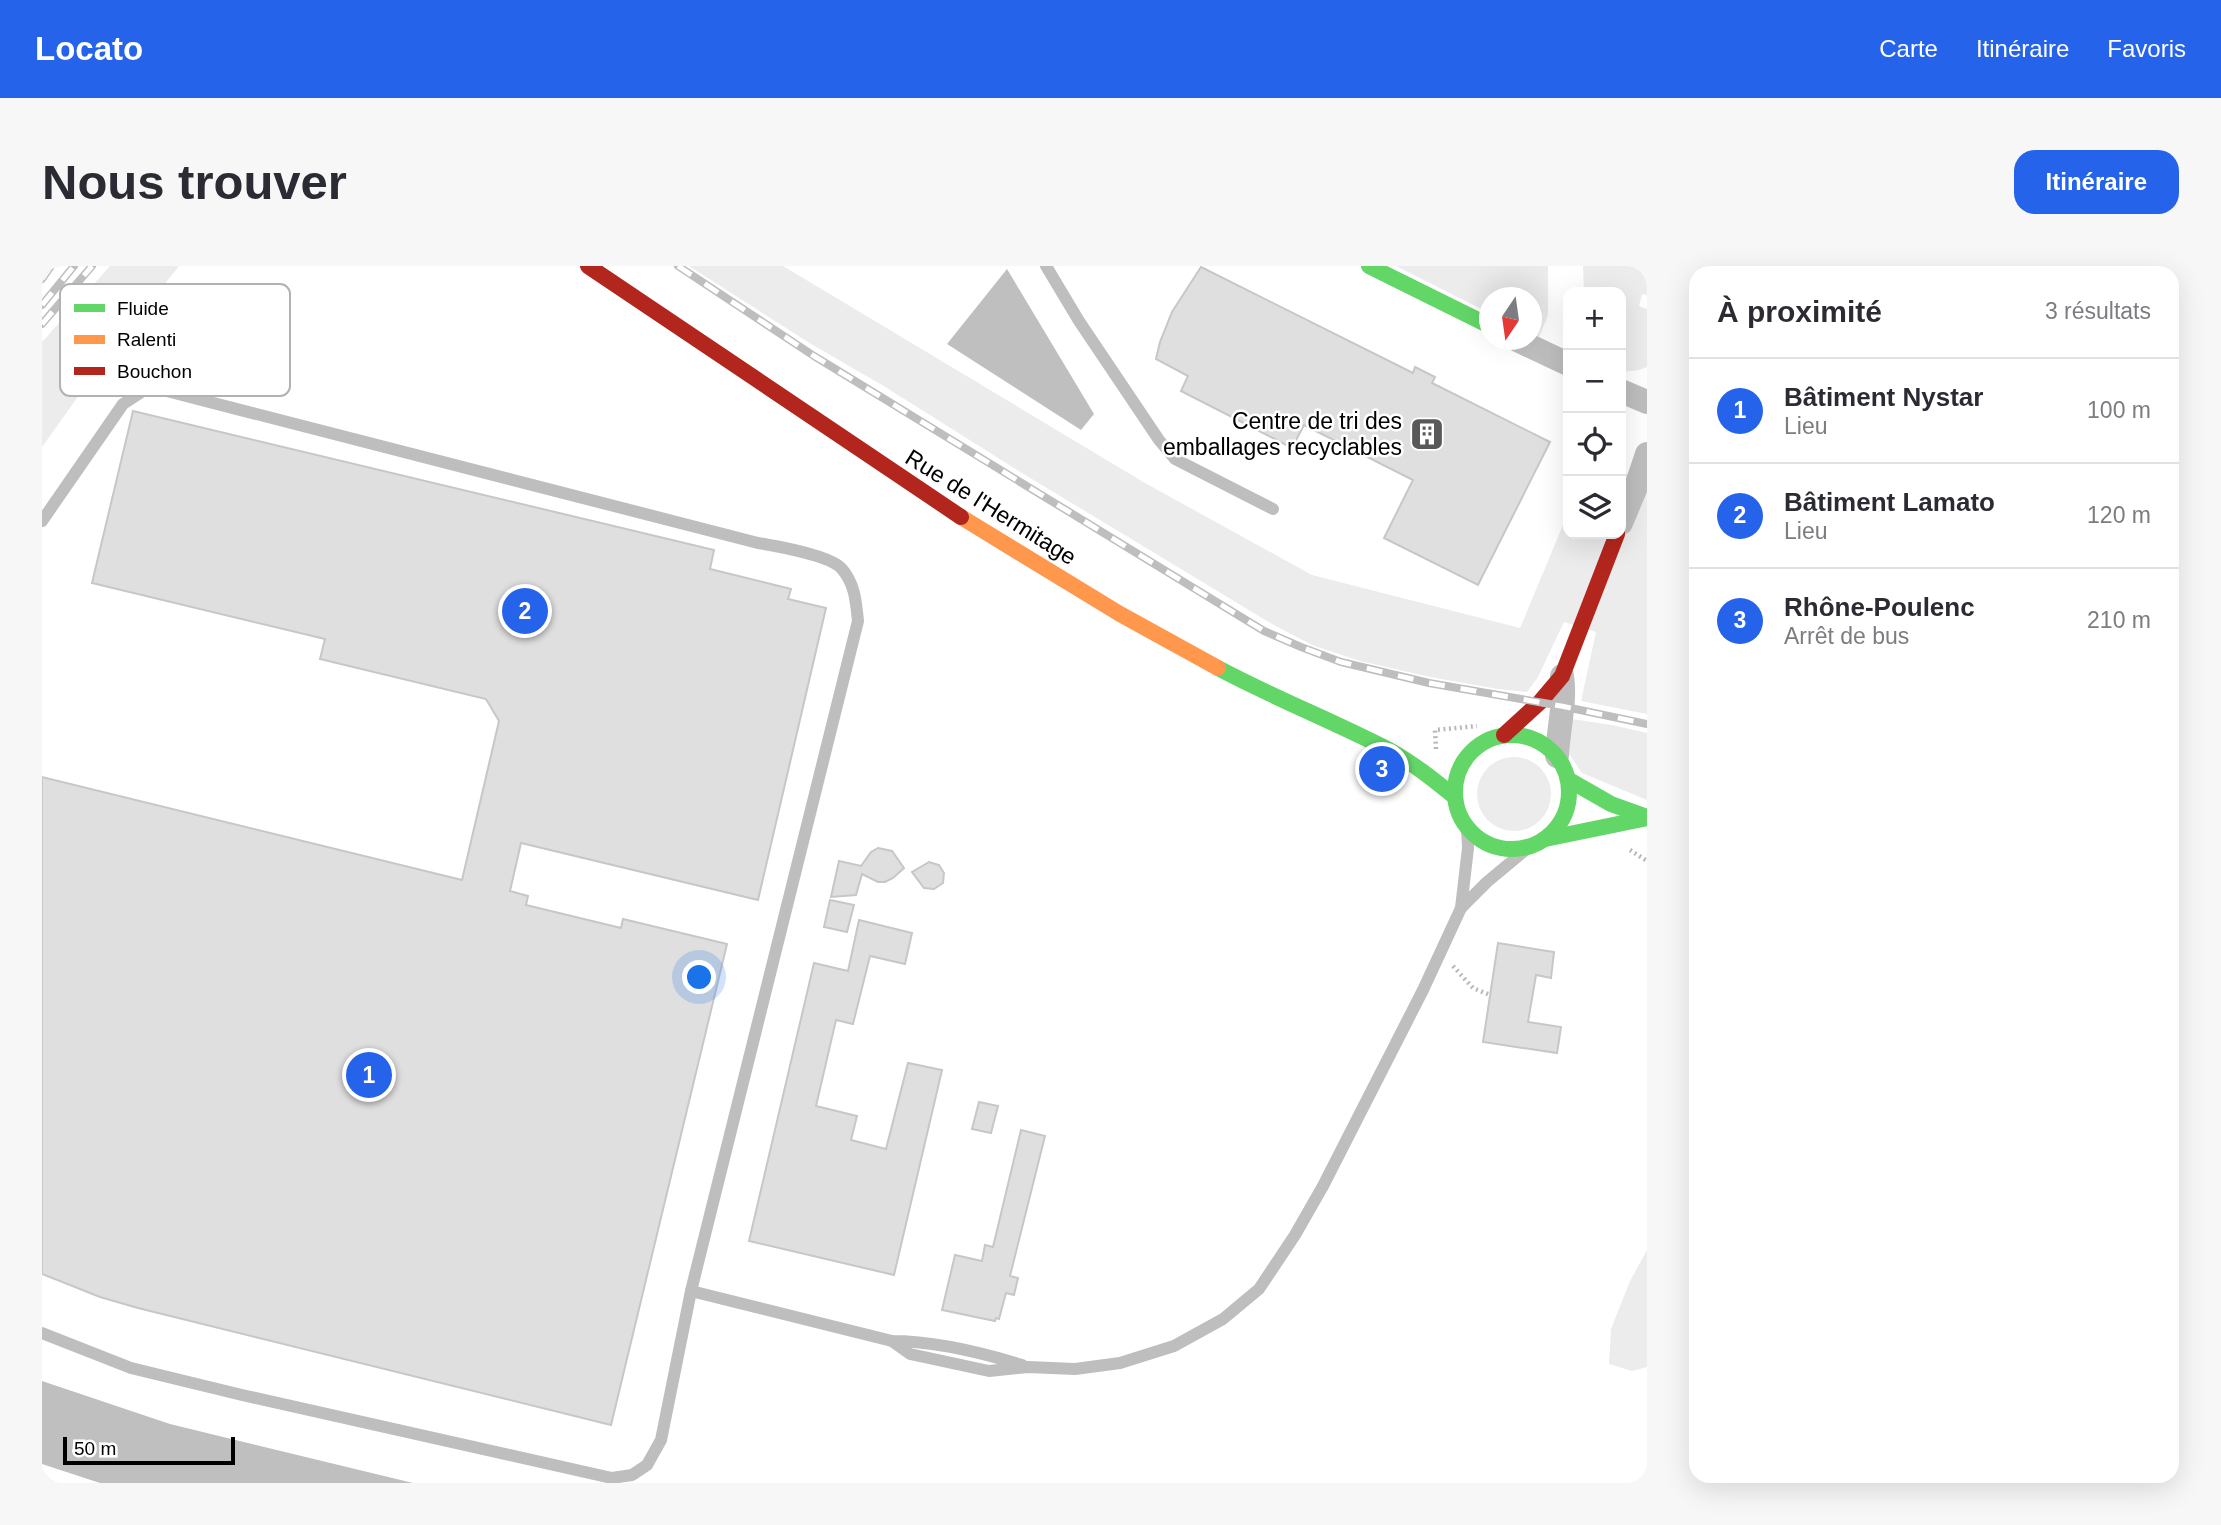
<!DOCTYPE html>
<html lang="fr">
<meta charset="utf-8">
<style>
body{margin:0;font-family:Helvetica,sans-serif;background:#f7f7f7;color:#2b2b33}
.controls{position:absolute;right:21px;top:21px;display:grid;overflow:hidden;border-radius:14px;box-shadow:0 7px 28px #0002}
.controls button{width:63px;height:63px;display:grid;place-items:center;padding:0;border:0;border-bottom:2px solid #e1e1e2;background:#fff;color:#2b2b33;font:35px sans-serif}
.compass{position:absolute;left:1437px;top:21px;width:63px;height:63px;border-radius:50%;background:#fff;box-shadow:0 7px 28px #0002;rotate:193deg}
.scale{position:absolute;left:21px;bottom:18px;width:172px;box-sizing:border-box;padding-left:7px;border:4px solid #000;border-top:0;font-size:19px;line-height:24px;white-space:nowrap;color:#000;-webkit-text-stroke:5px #fff;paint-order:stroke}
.you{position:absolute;left:658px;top:712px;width:24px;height:24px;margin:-18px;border:5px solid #fff;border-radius:50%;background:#1a73e8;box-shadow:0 0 0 10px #1a73e833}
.badge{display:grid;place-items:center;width:46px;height:46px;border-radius:50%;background:#2563eb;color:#fff;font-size:23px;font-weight:700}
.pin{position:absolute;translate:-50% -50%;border:4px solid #fff;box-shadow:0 2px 7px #0006}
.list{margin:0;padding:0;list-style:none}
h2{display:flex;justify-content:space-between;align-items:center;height:91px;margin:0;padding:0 28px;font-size:30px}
h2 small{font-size:23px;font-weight:400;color:#7c7c81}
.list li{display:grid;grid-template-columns:46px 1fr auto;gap:21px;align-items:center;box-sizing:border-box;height:105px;padding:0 28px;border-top:2px solid #e1e1e2}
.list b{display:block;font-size:26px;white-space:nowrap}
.list p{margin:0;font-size:23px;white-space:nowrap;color:#7c7c81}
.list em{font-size:23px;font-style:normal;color:#7c7c81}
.icon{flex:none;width:38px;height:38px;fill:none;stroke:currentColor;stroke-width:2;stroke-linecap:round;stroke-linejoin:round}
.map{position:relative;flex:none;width:1605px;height:1217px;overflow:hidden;border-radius:21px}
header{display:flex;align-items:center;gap:42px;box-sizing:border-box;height:98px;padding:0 35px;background:#2563eb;color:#fff}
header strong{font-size:33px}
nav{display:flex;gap:38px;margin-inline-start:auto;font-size:24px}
.intro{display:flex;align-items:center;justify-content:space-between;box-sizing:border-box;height:168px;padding:0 42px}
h1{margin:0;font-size:49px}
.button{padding:18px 32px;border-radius:21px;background:#2563eb;color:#fff;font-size:24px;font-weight:700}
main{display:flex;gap:42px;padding:0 42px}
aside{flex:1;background:#fff;border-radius:21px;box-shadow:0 7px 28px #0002}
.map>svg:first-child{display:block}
.green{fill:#ececec}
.water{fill:#bfbfbf}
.building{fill:#dfdfdf;stroke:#c7c7c7;stroke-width:2}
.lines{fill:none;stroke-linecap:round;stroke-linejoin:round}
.path{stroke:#b9b9b9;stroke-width:4.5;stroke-dasharray:2 3.5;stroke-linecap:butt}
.lane{stroke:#bebebe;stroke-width:12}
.street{stroke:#bebebe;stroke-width:24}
.fast{stroke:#63d668;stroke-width:16}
.slow{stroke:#ff974d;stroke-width:16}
.jam{stroke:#b3261e;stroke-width:16}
.rail-casing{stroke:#bebebe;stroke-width:8}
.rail{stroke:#fff;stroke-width:5;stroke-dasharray:16;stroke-linecap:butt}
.labels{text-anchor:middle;stroke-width:5;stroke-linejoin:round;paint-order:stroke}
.poi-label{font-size:23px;fill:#000;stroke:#fff;text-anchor:end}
.street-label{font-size:23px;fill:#000;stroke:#fff}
.key{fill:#fff;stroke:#b2b2b2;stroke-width:2}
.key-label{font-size:19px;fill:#000}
</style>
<header>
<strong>Locato</strong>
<nav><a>Carte</a><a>Itinéraire</a><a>Favoris</a></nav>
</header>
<div class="intro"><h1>Nous trouver</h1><a class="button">Itinéraire</a></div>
<main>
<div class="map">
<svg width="1605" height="1217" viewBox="0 0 1605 1217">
<rect width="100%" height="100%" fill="#fff"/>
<!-- green -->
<g class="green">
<polygon points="68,0 137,0 60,97 0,181 0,76"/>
<polygon points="647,0 741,0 1103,217 1270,309 1478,362 1526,247 1526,268 1579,268 1579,205 1605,216 1605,448 1539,435 1554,366 1522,356 1496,411 1485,426 1456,423 1388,411 1318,395 1270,379 1230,358 980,207 840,119 769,78"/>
<polygon points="1354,0 1506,0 1506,49 1497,71 1490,68 1490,32 1448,32 1447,47"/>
<polygon points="1541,0 1605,0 1605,29 1600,28 1597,40 1605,43 1605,101 1597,104 1579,106 1579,26 1542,26"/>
<polygon points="1530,453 1570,459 1605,467 1605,534 1540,507 1523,482"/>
<circle cx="1472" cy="528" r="37"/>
<polygon points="1605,984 1605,1101 1590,1105 1567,1098 1569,1063 1588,1015"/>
</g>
<!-- water -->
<g class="water">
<polygon points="965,3 1052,148 1039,164 905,78"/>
<polygon points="0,1115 128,1158 371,1217 58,1217 0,1198"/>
</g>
<!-- building -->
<g class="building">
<polygon points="1159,1 1371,107 1373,101 1393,111 1390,117 1508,176 1436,319 1342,272 1371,214 1262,159 1250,182 1139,125 1146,110 1114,93 1118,76 1130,46"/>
<polygon points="91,145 672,284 668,303 749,323 746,333 784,342 716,634 479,577 468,625 486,630 484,639 579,662 581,653 685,678 569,1159 96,1042 58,1031 0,1008 0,511 420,614 457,455 444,433 278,393 283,373 50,317"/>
<polygon points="836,582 850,585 862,602 851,612 843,616 836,616 820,608 814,629 789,631 797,595 819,600 829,586"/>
<polygon points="887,596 897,599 902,607 901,617 892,623 882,622 870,606"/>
<polygon points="788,634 812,639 805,666 782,661"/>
<polygon points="817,654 870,667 863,698 828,690 811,758 794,754 774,840 815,850 809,874 844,883 866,797 900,804 852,1009 707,975 772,697 806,705"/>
<polygon points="1456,677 1512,686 1509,712 1494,709 1486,756 1519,761 1515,787 1441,776"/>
<polygon points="937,836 956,840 949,867 930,863"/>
<polygon points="979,864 1003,870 968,1010 976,1012 972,1029 964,1027 957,1053 954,1052 953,1055 900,1044 913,989 940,995 943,979 951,981"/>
</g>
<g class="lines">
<!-- path -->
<g class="path">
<polyline points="1394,483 1393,464 1435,460"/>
<polyline points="1588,584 1605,595"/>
<polyline points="1411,700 1431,722 1448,729"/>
<polyline points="0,1212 11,1217"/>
</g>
<!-- lane -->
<g class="lane">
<polyline points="1004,0 1037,55 1117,174 1133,193 1231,243"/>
<path d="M0,255L81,138L104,123H117L716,277C734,280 790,290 800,303C813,318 814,336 816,355L649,1025L619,1174L605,1199L590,1209L570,1212L200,1129L89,1102L0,1067"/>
<polyline points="1419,642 1426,582 1425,562"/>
<path d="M649,1025L850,1075C893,1075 938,1086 980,1099"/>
<polyline points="850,1075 868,1088 947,1105 986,1101 1033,1103 1078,1097 1132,1080 1181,1053 1217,1023 1253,969 1281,920 1381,724 1419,642 1445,616 1487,581"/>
</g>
<!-- street -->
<g class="street">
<polyline points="1475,74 1526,98"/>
<polyline points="1579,125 1605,136"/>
<polyline points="1579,257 1594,221 1605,188"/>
<path d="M1515,490C1516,464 1524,435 1520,410"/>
</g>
<!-- fast -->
<g class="fast">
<polyline points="1327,0 1448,60"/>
<path d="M1176,402C1232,432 1291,455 1347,484C1371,497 1392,514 1413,531"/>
<circle cx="1470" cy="526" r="57"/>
<polyline points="1527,514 1569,538 1605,551"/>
<polyline points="1503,573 1605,552"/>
</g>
<!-- slow -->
<polyline class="slow" points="919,251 1078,348 1176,402"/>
<!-- jam -->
<g class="jam">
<polyline points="546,0 919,251"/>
<polyline points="1462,469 1498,436 1520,410 1575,268"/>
</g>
<!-- rail casing -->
<g class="rail-casing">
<g id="rail">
<polyline points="636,0 772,90 1222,365 1259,381 1299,396 1387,417 1519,440 1605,458"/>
<polyline points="0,13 9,0"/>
<polyline points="0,39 32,0"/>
<polyline points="0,58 50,0"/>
</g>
</g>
<!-- rail -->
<use href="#rail" class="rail"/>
</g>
<!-- icons -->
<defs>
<g id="building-square" transform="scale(1.75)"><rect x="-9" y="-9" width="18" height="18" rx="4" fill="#595959" stroke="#fff"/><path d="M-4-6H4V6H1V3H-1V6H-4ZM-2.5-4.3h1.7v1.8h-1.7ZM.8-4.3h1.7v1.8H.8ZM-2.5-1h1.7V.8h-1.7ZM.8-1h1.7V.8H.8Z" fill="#fff"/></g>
</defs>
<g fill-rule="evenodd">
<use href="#building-square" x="1385" y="168"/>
</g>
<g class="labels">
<!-- poi labels -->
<g class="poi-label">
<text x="1360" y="163">Centre de tri des<tspan x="1360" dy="26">emballages recyclables</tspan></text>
</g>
<!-- street labels -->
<g class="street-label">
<text transform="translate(949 241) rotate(32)" y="8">Rue de l'Hermitage</text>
</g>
</g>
<!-- legend -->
<rect x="18" y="18" width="230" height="112" rx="10" class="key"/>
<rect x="32" y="38" width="31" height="8" fill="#63d668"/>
<rect x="32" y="69" width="31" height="9" fill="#ff974d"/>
<rect x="32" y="101" width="31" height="8" fill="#b3261e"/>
<g class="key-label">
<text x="75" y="49">Fluide</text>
<text x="75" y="80">Ralenti</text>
<text x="75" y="112">Bouchon</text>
</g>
</svg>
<div class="controls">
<button>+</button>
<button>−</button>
<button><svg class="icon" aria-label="locate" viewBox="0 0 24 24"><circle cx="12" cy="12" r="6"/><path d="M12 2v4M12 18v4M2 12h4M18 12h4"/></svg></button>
<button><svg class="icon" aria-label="layers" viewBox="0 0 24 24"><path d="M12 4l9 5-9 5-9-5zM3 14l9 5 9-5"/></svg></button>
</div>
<svg class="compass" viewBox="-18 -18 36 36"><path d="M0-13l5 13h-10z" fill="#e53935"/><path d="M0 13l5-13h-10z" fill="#7c7c81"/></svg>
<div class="scale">50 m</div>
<div class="you"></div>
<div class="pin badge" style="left:327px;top:809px">1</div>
<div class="pin badge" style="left:483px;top:345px">2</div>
<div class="pin badge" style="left:1340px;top:503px">3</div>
</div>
<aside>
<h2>À proximité<small>3 résultats</small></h2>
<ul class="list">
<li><span class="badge">1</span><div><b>Bâtiment Nystar</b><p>Lieu</p></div><em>100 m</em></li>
<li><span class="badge">2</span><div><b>Bâtiment Lamato</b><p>Lieu</p></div><em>120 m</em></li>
<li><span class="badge">3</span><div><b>Rhône-Poulenc</b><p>Arrêt de bus</p></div><em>210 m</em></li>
</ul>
</aside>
</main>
